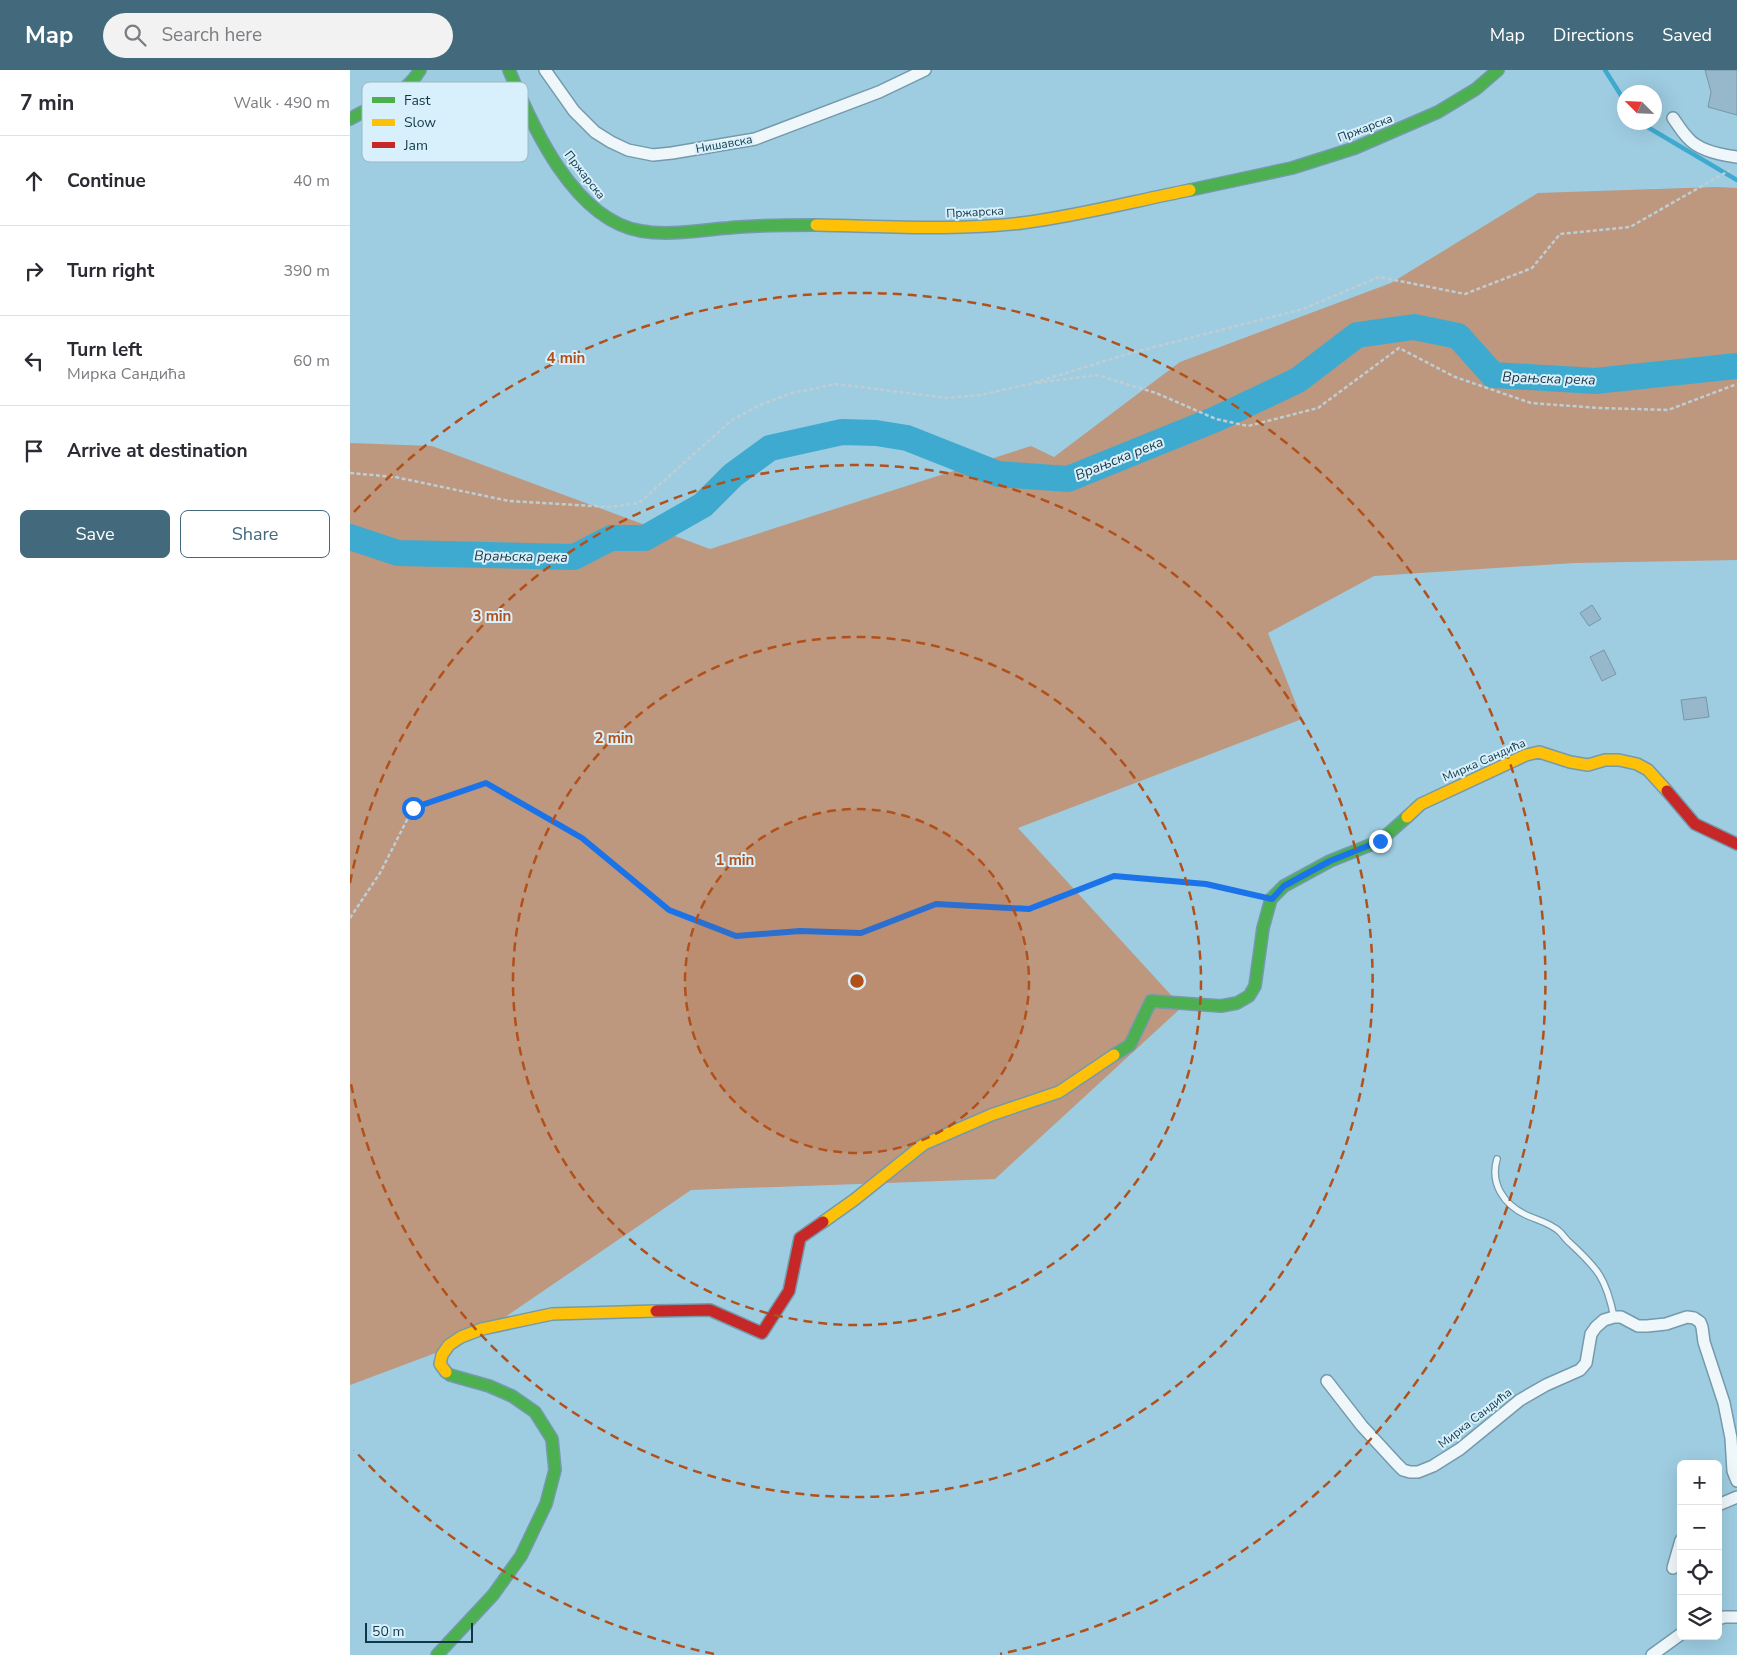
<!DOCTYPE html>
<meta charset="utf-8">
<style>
body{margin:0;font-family:"Nunito Sans",sans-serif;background:#f2f2f3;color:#2b2b33}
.controls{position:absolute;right:15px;bottom:15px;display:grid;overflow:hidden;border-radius:8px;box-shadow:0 5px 20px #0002}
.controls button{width:45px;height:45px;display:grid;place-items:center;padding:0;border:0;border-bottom:1px solid #e1e1e2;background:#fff;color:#2b2b33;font:25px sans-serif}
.compass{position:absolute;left:1267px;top:15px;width:45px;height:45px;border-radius:50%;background:#fff;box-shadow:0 5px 20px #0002;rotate:294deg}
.scale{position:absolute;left:15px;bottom:12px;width:108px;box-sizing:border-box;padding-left:5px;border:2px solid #113645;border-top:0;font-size:14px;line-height:18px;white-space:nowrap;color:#113645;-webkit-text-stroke:4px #d8f0fb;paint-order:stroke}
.stop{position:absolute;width:15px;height:15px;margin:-11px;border:4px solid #1a73e8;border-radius:50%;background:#fff}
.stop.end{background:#1a73e8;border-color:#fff;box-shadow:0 1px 5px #0008}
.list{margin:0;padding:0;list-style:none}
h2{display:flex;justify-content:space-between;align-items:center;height:65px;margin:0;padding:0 20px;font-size:21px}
h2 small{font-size:16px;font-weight:400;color:#7c7c81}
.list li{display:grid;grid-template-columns:32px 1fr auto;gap:15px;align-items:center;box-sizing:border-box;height:90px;padding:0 20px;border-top:1px solid #e1e1e2}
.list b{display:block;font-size:19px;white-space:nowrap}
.list p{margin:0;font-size:16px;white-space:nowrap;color:#7c7c81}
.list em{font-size:16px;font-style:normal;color:#7c7c81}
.actions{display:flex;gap:10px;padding:15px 20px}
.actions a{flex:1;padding:11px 0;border:1px solid #426a7c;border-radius:8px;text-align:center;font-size:18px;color:#426a7c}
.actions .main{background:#426a7c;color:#fff}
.icon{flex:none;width:28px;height:28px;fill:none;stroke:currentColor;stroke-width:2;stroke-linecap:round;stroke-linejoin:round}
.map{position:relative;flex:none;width:1387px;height:1585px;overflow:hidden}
header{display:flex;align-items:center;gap:30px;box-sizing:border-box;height:70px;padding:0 25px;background:#426a7c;color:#fff}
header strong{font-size:24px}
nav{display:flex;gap:28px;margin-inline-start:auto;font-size:18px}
.search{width:350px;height:45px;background:#f2f2f3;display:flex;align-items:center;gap:12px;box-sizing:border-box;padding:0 18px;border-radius:28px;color:#7c7c81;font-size:19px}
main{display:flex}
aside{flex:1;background:#fff}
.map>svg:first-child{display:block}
.forest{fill:#bd977e}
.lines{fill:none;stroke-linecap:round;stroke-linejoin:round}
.stream{stroke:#3faad0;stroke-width:4.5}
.river{stroke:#3faad0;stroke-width:26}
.building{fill:#97b7ca;stroke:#7796a9}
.lane-casing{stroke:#749aab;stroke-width:8}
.street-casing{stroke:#749aab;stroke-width:14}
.fast-casing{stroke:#749aab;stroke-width:14}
.slow-casing{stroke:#749aab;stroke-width:14}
.jam-casing{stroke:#749aab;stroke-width:14}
.path{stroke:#bfced4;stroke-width:2.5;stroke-dasharray:4 2.5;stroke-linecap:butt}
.lane{stroke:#f0f7fa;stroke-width:5.5}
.street{stroke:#f0f7fa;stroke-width:11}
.fast{stroke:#4caf50;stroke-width:11}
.slow{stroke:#ffc107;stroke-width:11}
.jam{stroke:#c62828;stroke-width:11}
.route{stroke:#1a73e8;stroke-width:6}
.ring{fill:none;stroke:#b2501a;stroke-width:2.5;stroke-dasharray:9 6}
.labels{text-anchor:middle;stroke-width:4;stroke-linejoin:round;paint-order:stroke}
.street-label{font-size:12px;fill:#113645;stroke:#d8f0fb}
.water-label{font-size:14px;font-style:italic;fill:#213a45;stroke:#d8f0fb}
.key{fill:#d8f0fb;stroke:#9cb8c4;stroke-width:1}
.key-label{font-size:14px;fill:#113645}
.centre{fill:#b2501a;stroke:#d8f0fb;stroke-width:2.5}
.ring-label{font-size:15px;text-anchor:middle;font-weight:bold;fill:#b2501a;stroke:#d8f0fb;stroke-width:4;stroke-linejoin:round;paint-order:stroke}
</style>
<header>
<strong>Map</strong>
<div class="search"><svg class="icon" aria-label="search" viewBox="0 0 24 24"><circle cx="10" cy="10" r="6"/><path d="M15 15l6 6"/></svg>Search here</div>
<nav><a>Map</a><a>Directions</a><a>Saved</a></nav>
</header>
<main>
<aside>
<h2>7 min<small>Walk · 490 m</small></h2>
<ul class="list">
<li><svg class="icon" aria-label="ahead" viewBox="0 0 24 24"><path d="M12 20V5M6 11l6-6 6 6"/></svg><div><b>Continue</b></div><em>40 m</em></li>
<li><svg class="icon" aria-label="right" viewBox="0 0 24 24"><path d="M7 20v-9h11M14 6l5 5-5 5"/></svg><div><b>Turn right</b></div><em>390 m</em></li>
<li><svg class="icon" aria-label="left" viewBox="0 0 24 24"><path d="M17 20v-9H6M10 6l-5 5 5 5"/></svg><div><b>Turn left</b><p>Мирка Сандића</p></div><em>60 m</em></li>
<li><svg class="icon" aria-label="arrive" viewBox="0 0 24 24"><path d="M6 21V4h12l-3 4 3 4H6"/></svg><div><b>Arrive at destination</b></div></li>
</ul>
<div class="actions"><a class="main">Save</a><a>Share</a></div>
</aside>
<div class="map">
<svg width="1387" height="1585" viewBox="0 0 1387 1585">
<rect width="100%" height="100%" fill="#9ecce1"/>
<!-- forest -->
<polygon class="forest" points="1366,117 1387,118 1387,490 1224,493 1024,506 918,563 952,649 668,758 832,937 645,1109 341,1120 123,1269 0,1315 0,373 82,376 360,479 681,376 704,387 830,292 1041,213 1188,123"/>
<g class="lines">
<!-- stream -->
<g class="stream">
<polyline points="1255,0 1274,30"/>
<polyline points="1289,52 1387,110"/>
</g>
<!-- river -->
<polyline class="river" points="0,467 48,483 224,487 261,468 295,468 353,435 383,405 420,378 492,362 526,363 557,368 648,404 718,409 866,349 948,310 1007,265 1064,257 1108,266 1143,305 1245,311 1387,296"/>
</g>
<!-- building -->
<g class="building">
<polygon points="1355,0 1387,0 1387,45 1358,37 1361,22"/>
<polygon points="1242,535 1251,549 1239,556 1230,543"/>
<polygon points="1254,580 1266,604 1252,611 1240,587"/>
<polygon points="1356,627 1359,647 1334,650 1331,630"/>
</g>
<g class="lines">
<!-- lane casing -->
<g class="lane-casing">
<path id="lane" d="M1147,1089C1140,1113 1153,1134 1176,1145C1187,1150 1201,1153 1210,1162C1213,1165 1216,1170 1220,1173C1248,1199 1256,1208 1264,1247"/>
</g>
<!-- street casing -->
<g class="street-casing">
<g id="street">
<polyline points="195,0 224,41 245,62 261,72 278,80 303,85 322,83 405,69 529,22 575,0"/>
<path d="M1323,48C1328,55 1332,62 1338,68C1349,81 1371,85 1387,87"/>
<polyline points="977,1311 1012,1356 1047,1394 1053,1400 1060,1402 1068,1402 1083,1396 1110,1379 1170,1330 1196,1315 1230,1300 1236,1293 1241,1264 1246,1257 1254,1250 1264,1247 1271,1247 1288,1256 1297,1256 1316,1254 1337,1247 1344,1248 1350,1252 1352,1257 1354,1272 1374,1333 1381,1368 1383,1401 1387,1411"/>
<polyline points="1368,1435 1387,1427"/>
<polyline points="1323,1498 1331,1470"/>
<polyline points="1368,1549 1374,1547 1387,1547"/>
<polyline points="1302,1585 1331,1564"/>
</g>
</g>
<!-- fast casing -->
<g class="fast-casing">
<g id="fast">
<path d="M159,0C182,56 224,150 291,161C320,166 349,160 378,158C407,155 437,155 466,155"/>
<path d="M0,49C25,34 54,27 70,0"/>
<polyline points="840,120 942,98 1005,78 1088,42 1126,19 1148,0"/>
<polyline points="764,985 780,975 801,931 871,936 887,933 899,926 905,916 913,858 921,829 934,816 980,791 1030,771 1057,747"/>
<polyline points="87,1585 143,1525 171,1486 196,1434 205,1400 202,1369 185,1342 162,1326 139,1316 100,1305 96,1302"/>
</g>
</g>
<!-- slow casing -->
<g class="slow-casing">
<g id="slow">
<path d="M466,155C534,156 603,161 672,153C728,146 784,131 840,120"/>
<polyline points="1057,747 1071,734 1176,685 1189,682 1220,692 1238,695 1255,690 1269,690 1287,694 1298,700 1317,721"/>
<polyline points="473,1152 504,1130 574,1074 641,1045 709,1022 764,985"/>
<polyline points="96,1302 90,1294 92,1285 99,1275 111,1267 132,1259 202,1244 306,1241"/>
</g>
</g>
<!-- jam casing -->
<g class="jam-casing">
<g id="jam">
<polyline points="1317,721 1345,754 1387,774"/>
<polyline points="306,1241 360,1240 412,1263 439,1221 450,1168 473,1152"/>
</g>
</g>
<!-- path -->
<g class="path">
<polyline points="687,313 747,305 806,323 866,349 898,356 968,338 1049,278 1105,307 1181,333 1249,338 1318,340 1387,314"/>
<polyline points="0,403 45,407 159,431 260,437 289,433 382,350 410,335 442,323 486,314 597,328 630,325 680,314 781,283 953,239 1029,207 1115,224 1182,198 1210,164 1280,157 1380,100"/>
<polyline points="0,848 30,803 63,738 136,713 231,768 319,840 386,866 450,861 511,863 586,834 679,839 764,806 856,814 908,826"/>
</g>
<!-- lane -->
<use href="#lane" class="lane"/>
<!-- street -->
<use href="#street" class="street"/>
<!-- fast -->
<use href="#fast" class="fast"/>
<!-- slow -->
<use href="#slow" class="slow"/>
<!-- jam -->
<use href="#jam" class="jam"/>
</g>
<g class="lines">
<!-- route -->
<polyline class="route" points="63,738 136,713 232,768 319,840 386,866 450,861 511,863 586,834 679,839 764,806 856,814 922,829 934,816 980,791 1030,771"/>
</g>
<!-- distance rings -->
<circle cx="507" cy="911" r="172" fill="#b2501a" fill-opacity=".12"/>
<g class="ring">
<circle cx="507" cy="911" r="172"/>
<circle cx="507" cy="911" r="344"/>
<path d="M0 813A516 516 0 1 1 0 1009"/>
<path d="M364 1584A688 688 0 0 1 4 1380M4 442A688 688 0 1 1 650 1584"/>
</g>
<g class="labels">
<!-- street labels -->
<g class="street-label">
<text transform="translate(1015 58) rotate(-21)" y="4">Пржарска</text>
<text transform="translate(374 74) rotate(-10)" y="4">Нишавска</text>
<text transform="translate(235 105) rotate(52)" y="4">Пржарска</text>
<text transform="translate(625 142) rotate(-3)" y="4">Пржарска</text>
<text transform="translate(1134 690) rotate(-24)" y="4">Мирка Сандића</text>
<text transform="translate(1125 1348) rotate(-38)" y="4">Мирка Сандића</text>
</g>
<!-- water labels -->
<g class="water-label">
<text transform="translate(1199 308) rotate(2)" y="5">Врањска река</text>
<text transform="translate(769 388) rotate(-22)" y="5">Врањска река</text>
<text transform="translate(171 486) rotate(1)" y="5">Врањска река</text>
</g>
</g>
<!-- legend -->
<rect x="12" y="12" width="166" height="80" rx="8" class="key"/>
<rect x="22" y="27" width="23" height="6" fill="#4caf50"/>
<rect x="22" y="49" width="23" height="7" fill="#ffc107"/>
<rect x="22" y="72" width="23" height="6" fill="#c62828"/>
<g class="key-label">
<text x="54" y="35">Fast</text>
<text x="54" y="57">Slow</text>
<text x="54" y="80">Jam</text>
</g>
<circle cx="507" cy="911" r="8" class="centre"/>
<g class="ring-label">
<text x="216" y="293">4 min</text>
<text x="142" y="551">3 min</text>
<text x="264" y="673">2 min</text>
<text x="385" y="795">1 min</text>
</g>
</svg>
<div class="controls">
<button>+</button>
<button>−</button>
<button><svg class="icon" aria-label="locate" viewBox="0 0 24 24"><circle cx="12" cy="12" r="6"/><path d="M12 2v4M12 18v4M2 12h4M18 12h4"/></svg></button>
<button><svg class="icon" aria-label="layers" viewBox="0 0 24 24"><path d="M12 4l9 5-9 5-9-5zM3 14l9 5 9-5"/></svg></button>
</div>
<svg class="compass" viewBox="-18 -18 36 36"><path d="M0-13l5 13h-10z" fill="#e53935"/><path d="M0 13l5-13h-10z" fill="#7c7c81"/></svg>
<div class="scale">50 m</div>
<div class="stop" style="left:63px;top:738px"></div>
<div class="stop end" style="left:1030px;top:771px"></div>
</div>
</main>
